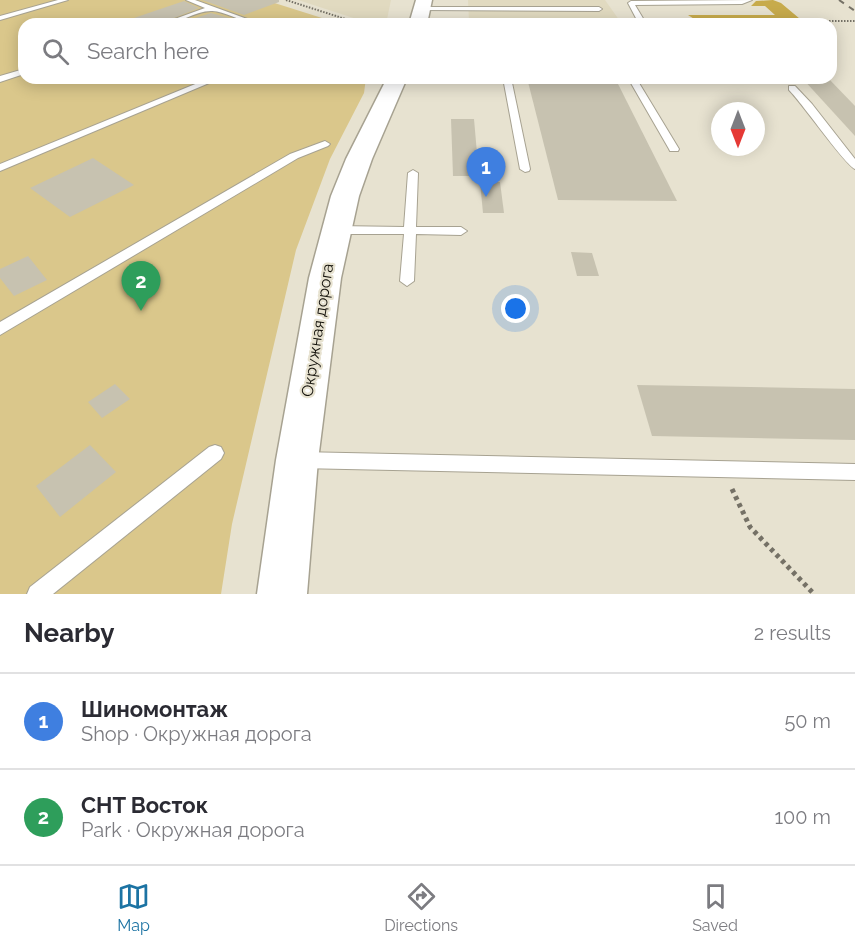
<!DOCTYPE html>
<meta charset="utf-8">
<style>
body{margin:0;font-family:Raleway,sans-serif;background:#f7f7f7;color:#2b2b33}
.compass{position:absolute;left:711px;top:102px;width:54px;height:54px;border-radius:50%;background:#fff;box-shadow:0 3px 15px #0003;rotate:180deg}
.you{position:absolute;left:516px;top:309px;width:21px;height:21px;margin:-15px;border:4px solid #fff;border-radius:50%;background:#1a73e8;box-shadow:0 0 0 9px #1a73e833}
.badge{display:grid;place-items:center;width:39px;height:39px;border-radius:50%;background:#1c73a3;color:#fff;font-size:20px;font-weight:700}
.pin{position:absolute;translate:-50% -50px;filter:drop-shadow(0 2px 3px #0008)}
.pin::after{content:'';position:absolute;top:32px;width:21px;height:18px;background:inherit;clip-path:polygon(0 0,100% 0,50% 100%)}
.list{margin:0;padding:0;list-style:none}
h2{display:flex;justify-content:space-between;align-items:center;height:78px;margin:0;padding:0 24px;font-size:26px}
h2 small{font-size:20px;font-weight:400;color:#7c7c81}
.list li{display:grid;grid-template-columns:39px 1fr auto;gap:18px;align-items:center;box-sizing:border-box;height:96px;padding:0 24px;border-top:2px solid #e1e1e2}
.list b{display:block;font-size:22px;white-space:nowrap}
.list p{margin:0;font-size:20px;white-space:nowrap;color:#7c7c81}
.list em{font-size:20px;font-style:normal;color:#7c7c81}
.icon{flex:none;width:33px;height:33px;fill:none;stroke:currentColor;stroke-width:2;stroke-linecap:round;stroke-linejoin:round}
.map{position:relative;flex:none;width:855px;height:594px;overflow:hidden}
.search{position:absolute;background:#fff;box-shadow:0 3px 15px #0003;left:18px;right:18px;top:18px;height:66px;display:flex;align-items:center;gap:15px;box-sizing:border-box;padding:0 21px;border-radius:18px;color:#7c7c81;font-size:22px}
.sheet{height:270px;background:#fff}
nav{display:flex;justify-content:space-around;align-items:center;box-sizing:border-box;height:84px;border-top:2px solid #e1e1e2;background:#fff;font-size:16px;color:#7c7c81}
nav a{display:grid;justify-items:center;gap:3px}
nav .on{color:#1c73a3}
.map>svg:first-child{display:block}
.built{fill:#e1dac0}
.green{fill:#dac78b}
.forest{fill:#c7ab4c}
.building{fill:#c7c2b0}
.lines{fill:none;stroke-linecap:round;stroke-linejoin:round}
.service-casing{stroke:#a7a291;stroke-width:2}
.secondary-casing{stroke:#a7a291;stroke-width:3}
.path-far1{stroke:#757166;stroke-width:2;stroke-dasharray:1.5 1.5;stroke-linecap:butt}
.path{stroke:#757166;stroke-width:5;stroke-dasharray:4 4;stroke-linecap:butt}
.service{fill:#fff;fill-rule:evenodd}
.secondary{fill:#fff;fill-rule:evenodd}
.rail{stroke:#757166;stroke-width:2;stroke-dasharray:6 6;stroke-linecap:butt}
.labels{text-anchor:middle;stroke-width:4.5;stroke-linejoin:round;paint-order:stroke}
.street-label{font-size:16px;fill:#12100a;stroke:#e7e2d0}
</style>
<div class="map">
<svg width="855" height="594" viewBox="0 0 855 594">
<rect width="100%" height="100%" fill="#e7e2d0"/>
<!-- built -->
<g class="built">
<polygon points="298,0 391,0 386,24 372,24"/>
<polygon points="468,0 605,0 622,24 471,24 469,21"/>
</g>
<!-- green -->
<polygon class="green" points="0,0 265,0 341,24 24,24 24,78 366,78 364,93 330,159 296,250 232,524 221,594 0,594"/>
<!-- forest -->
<polygon class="forest" points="773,0 781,3 806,24 702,24 688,15 775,15 765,6 751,6 756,1"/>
<!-- building -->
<g class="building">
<polygon points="202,0 279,0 279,2 244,15"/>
<polygon points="184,1 199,8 159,24 128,24 128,20"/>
<polygon points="211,13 233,19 221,24 176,24"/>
<polygon points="527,78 615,78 677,201 558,200"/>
<polygon points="802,78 828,78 855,106 855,136"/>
<polygon points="451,119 474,119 479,176 453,176"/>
<polygon points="93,158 134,185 70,217 30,188"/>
<polygon points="480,182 500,182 504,213 483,213"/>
<polygon points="571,252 592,253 599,276 577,276"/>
<polygon points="28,256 47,280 14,296 0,278 0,269"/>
<polygon points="115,384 130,399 102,418 88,402"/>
<polygon points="637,385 855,389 855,440 652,436"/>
<polygon points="90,445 116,472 60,517 36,486"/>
</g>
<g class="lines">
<!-- service casing -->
<g class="service-casing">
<g id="service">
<polygon points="58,0 68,0 0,20 0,16"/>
<path d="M186,0H195L261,24C243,24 224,10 211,11C195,11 180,24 161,24L205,8Z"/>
<polygon points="752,0 742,4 635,5 644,20 798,19 801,21 798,23 637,24 638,22 628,3 631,1"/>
<polygon points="423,7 599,7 602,9 599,11 421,10"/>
<polygon points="24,69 24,74 0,82 0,76"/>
<polygon points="210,78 221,78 0,171 0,164"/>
<polygon points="503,78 511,78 530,169 529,171 525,172 520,169"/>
<polygon points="628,78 636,78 679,149 678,151 670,151 669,149"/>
<path d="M789,86H795L812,104L855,159V169C845,165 803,104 789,90Z"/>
<polygon points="325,141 330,144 328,146 298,158 0,335 0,322 290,154"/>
<polygon points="413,170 418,173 416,227 461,227 467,231 461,235 416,234 414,281 407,286 400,281 404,234 336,234 330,230 336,226 404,227 408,173"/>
<polygon points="215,445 221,447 224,453 221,459 53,594 27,594 30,587 209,447"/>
<polygon points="299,452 855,464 855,480 299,468 293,466 290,460 293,454"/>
</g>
</g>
<!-- secondary casing -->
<g class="secondary-casing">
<g id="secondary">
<polygon points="416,0 432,0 427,24 409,24"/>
<polygon points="387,78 407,78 372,159 359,196 341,278 318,460 307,594 257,594 276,460 309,278 331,196 346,159"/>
</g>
</g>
<!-- path-far1 -->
<g class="path-far1">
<polyline points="286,0 361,24"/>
<polyline points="811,21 855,21"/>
</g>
<!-- path -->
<polyline class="path" points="732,489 750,527 814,594"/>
<!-- service -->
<use href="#service" class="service"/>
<!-- secondary -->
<use href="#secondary" class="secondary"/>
<!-- rail -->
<polyline class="rail" points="839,0 855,11"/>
</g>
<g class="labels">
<!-- street labels -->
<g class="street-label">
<text transform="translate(317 330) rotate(-81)" y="6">Окружная дорога</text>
</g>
</g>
</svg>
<svg class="compass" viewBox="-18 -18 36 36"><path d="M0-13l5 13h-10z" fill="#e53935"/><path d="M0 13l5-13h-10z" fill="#7c7c81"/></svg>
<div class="you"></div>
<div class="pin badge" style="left:486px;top:197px;background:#3f7fe0">1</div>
<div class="pin badge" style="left:141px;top:311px;background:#2e9e5b">2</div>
<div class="search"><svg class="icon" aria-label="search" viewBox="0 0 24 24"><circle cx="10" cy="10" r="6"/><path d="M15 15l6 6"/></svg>Search here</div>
</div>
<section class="sheet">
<h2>Nearby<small>2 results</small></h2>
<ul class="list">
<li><span class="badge" style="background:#3f7fe0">1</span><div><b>Шиномонтаж</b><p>Shop · Окружная дорога</p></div><em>50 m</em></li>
<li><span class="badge" style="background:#2e9e5b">2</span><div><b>СНТ Восток</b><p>Park · Окружная дорога</p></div><em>100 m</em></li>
</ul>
</section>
<nav>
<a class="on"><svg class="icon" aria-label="map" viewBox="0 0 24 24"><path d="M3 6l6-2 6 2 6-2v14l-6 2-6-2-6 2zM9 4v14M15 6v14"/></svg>Map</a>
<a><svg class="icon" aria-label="directions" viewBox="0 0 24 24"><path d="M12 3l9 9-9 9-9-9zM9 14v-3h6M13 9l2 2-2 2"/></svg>Directions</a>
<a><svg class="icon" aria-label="saved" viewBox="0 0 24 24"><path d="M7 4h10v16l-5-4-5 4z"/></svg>Saved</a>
</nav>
